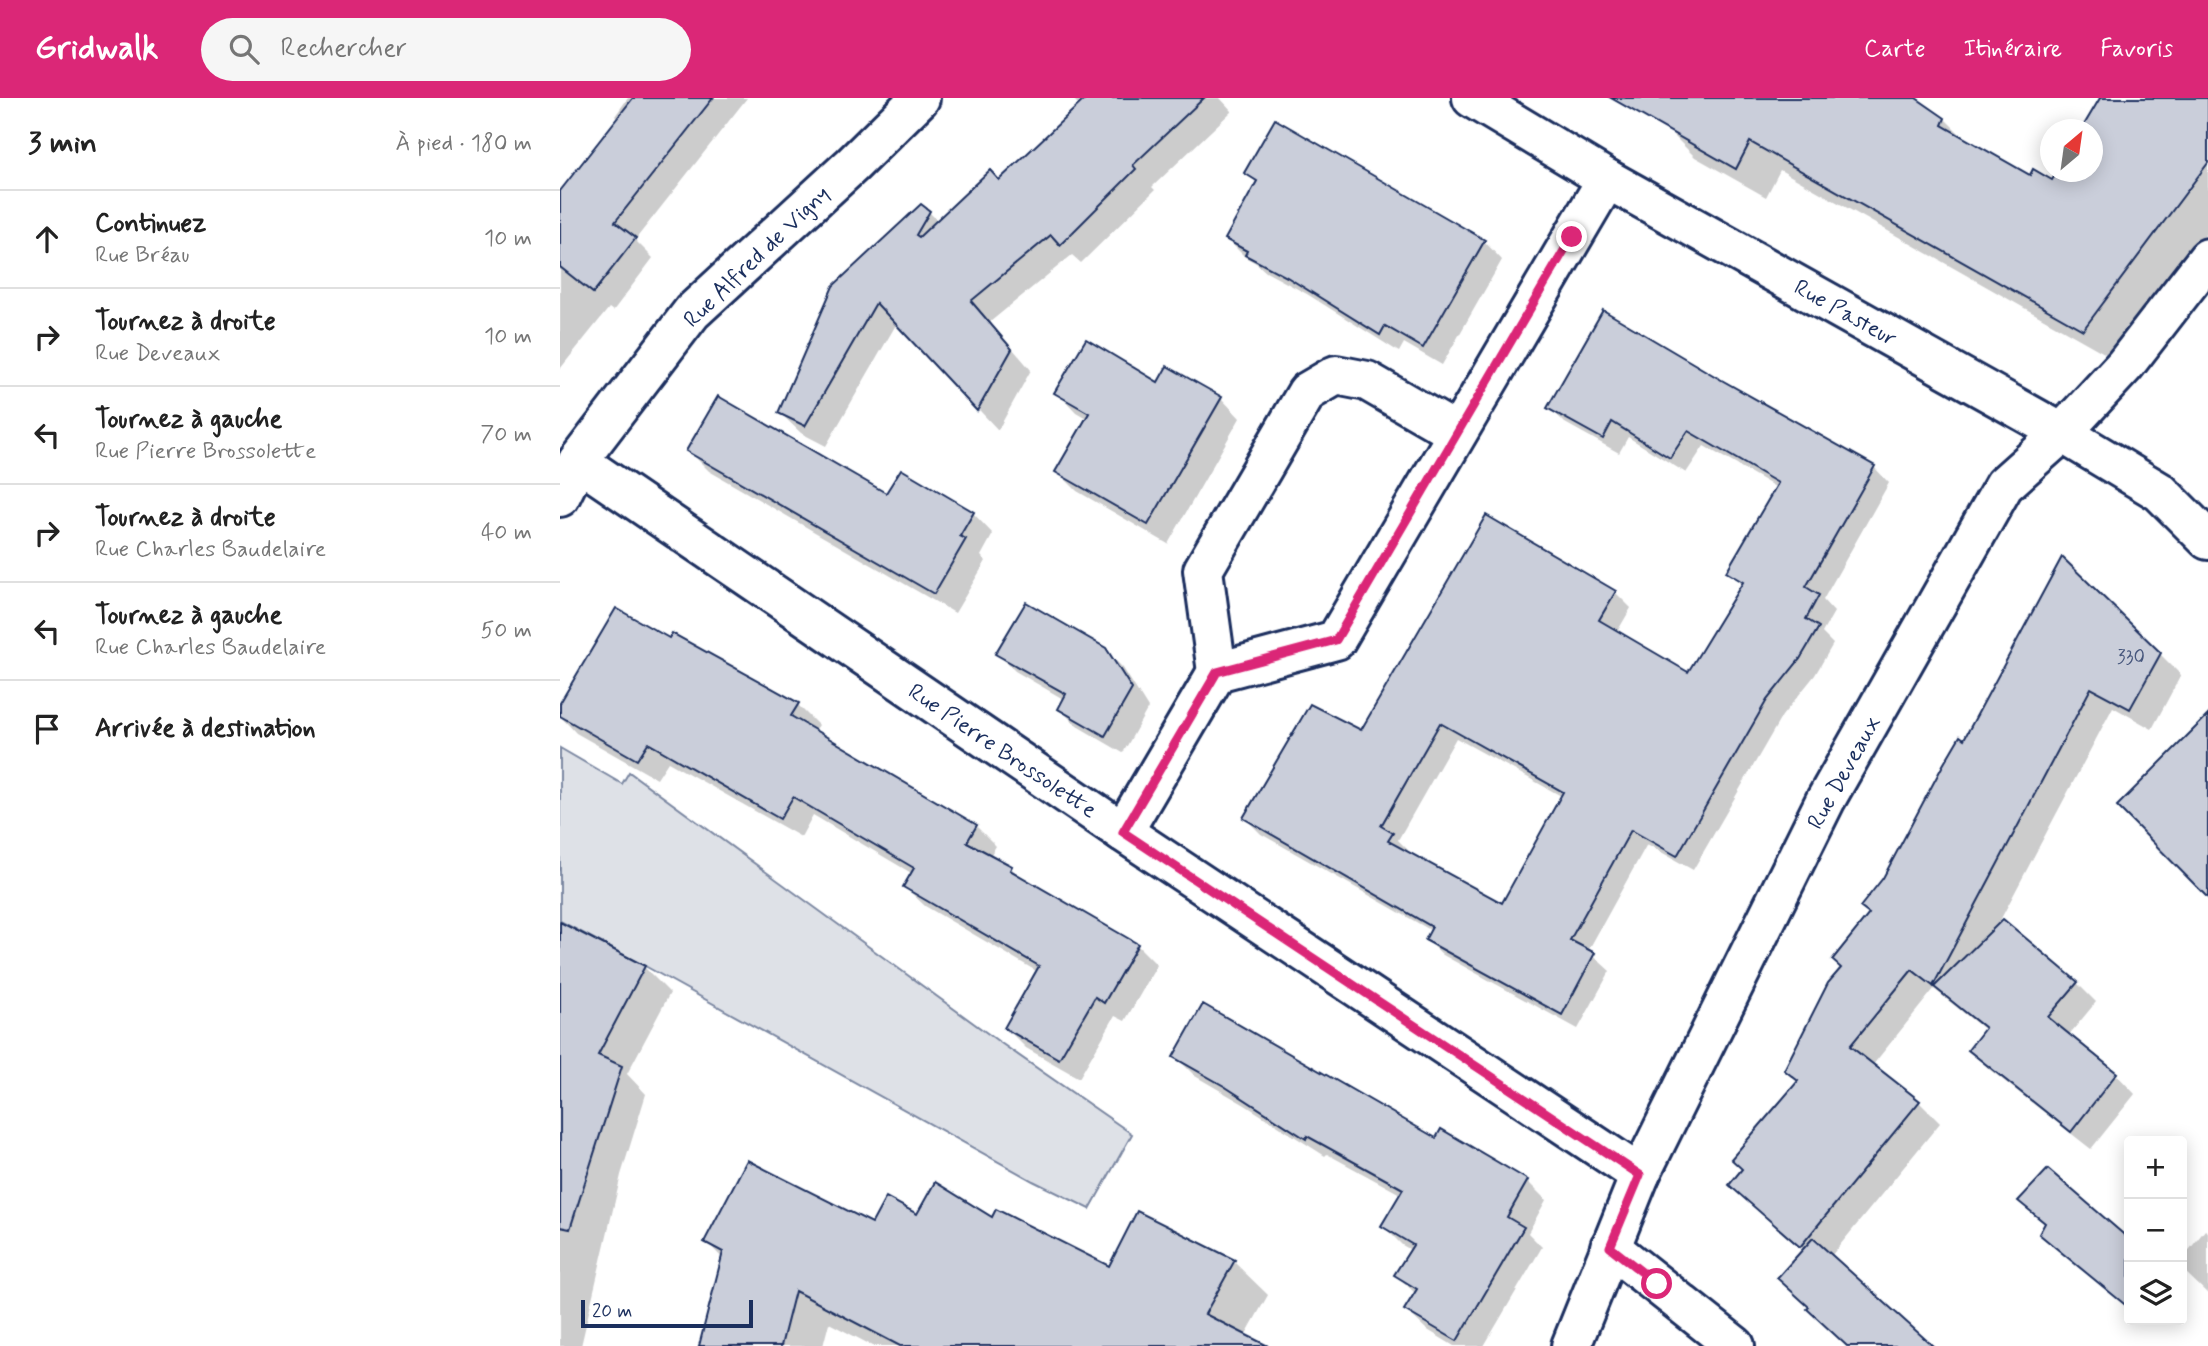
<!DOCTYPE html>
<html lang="fr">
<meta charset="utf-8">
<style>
body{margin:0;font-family:Mynerve,sans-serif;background:#f6f6f6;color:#222}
.controls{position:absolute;right:21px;bottom:21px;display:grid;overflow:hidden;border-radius:7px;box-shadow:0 4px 18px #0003}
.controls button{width:63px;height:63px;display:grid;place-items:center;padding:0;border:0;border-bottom:2px solid #e0e0e0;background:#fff;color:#222;font:35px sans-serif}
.compass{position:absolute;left:1480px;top:21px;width:63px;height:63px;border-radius:50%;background:#fff;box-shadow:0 4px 18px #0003;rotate:29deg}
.scale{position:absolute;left:21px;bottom:18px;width:172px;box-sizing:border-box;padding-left:7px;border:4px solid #1b2f5e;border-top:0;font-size:19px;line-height:24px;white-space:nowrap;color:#1b2f5e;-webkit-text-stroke:5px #fff;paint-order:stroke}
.stop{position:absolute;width:21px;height:21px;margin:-16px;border:5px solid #db2777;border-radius:50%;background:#fff}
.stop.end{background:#db2777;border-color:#fff;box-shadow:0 2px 7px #0008}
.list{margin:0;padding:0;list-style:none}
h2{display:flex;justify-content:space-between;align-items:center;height:91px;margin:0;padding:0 28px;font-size:30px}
h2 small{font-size:23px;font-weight:400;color:#767676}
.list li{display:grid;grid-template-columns:46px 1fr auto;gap:21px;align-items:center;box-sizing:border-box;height:98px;padding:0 28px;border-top:2px solid #e0e0e0}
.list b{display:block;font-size:26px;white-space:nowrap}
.list p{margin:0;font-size:23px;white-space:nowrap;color:#767676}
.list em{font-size:23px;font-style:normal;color:#767676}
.icon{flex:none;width:38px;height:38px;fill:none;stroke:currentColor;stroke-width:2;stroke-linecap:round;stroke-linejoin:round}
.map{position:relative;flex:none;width:1648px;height:1248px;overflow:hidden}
header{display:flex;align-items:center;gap:42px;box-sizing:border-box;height:98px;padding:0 35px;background:#db2777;color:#fff}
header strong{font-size:33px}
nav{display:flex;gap:38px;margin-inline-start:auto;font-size:24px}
.search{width:490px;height:63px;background:#f6f6f6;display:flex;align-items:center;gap:18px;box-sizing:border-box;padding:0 24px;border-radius:38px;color:#767676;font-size:26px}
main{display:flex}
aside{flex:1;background:#fff}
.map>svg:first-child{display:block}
.green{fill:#dee1e7;stroke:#7c88a2;stroke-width:2}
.shadow{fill:#0003;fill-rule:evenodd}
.building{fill:#caceda;stroke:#1b2f5e;stroke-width:2;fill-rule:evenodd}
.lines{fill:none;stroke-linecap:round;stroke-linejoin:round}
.minor-casing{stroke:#1b2f5e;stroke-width:44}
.minor{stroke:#fff;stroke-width:38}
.route{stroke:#db2777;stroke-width:9}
.labels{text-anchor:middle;stroke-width:5;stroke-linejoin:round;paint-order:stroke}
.number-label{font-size:19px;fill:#47577d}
.street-label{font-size:23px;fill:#1b2f5e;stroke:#fff}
</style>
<header>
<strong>Gridwalk</strong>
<div class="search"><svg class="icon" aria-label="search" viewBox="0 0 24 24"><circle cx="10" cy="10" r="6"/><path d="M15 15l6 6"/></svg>Rechercher</div>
<nav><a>Carte</a><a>Itinéraire</a><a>Favoris</a></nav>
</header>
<main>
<aside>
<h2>3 min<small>À pied · 180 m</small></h2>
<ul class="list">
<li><svg class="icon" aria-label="ahead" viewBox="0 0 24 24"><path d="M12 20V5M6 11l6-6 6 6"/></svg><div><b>Continuez</b><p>Rue Bréau</p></div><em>10 m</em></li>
<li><svg class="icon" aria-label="right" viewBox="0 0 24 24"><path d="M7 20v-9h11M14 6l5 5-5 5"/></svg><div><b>Tournez à droite</b><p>Rue Deveaux</p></div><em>10 m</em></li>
<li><svg class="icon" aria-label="left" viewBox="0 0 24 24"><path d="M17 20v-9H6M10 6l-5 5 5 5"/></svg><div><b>Tournez à gauche</b><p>Rue Pierre Brossolette</p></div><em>70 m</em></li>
<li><svg class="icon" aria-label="right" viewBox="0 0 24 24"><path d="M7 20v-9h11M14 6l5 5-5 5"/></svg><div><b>Tournez à droite</b><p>Rue Charles Baudelaire</p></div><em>40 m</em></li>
<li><svg class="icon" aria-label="left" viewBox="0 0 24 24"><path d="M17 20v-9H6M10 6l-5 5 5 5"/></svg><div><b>Tournez à gauche</b><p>Rue Charles Baudelaire</p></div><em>50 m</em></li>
<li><svg class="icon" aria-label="arrive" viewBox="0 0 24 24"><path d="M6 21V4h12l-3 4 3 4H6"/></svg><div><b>Arrivée à destination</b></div></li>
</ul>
</aside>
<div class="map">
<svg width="1648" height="1248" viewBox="0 0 1648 1248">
<rect width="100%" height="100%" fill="#fff"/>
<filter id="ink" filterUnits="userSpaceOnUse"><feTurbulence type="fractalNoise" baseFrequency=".0143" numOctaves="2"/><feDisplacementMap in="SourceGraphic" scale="14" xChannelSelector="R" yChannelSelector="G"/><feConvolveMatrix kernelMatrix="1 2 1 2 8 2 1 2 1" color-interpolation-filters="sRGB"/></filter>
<g filter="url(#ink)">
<!-- green -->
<polygon class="green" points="0,650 62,686 69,674 438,943 572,1036 530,1111 473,1083 85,868 0,823"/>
<!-- shadow -->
<g class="shadow">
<polygon points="68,0 187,0 75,142 93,160 53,213 49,210 0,271 0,96 58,21 55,18"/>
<polygon points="512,0 660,0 672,13 592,89 595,92 521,165 512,157 430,224 471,272 438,332 337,225 266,348 241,335 220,315 369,114 379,124 440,84 520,8"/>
<polygon points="1105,0 1348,0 1385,21 1407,43 1470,79 1493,85 1500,74 1532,74 1542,0 1648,0 1648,133 1553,260 1220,72 1206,99 1135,59 1105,29"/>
<polygon points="686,75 924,143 942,162 882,267 844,245 839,254 747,196 706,174 696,165 685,159 667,141 698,86"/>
<path d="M1157,282L1314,369L1329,385L1263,502L1274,514L1262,535L1273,546L1255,577L1222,618L1133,772L1087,746L1028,853L1050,873L1018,931L883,857L867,842L872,833L701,736L685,720L802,634L1055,494L1071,510L1057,534L1128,576L1183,487L1169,473L1217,390L1144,348L1126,375L1068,339L1059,355L1005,325L990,310ZM896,640L1003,699L943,807L846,754L848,752L838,742Z"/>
<polygon points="599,286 661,300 680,320 608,446 517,393 497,373 528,321 516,314 497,294"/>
<polygon points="129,353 413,415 433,436 421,458 426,463 395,515 149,373"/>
<polygon points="112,537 238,607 258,627 254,633 416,728 436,748 430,758 451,770 464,782 577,847 597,867 565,923 555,918 519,980 466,950 446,930 478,874 365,808 345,789 353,776 253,717 241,739 108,664 97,681 16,635 0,618 0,609 109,542"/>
<polygon points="545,552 563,570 588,610 563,655 517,628 500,611 505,602 455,573 437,555"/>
<polygon points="1600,556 1621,577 1592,631 1553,609 1436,830 1517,885 1536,904 1508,938 1556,976 1575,996 1531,1051 1429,971 1410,951 1425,932 1374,891 1312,968 1359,1004 1380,1025 1271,1158 1371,1248 1288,1248 1219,1180 1244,1152 1171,1087 1184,1071 1239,985 1226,972 1283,871 1310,817 1324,781 1404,643"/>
<polygon points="0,825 84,869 110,895 67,976 86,996 61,1077 21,1248 0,1248"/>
<polygon points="616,959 877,1042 882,1034 967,1083 986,1102 968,1135 982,1149 924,1248 894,1248 866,1231 846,1212 856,1196 836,1177 851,1152 842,1147 823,1128 842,1097 767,1056 765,1058 685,1007 635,978"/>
<polygon points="1471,1114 1530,1120 1569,1146 1569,1208 1492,1147 1481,1136 1486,1126"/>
<polygon points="578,1115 674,1164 708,1197 685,1238 704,1248 313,1248 269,1225 263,1248 139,1248 163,1161 146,1143 312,1128 358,1118 432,1121 550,1171"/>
<polygon points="1645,1132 1648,1134 1648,1196 1622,1171 1622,1161"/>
</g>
<!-- building -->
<g class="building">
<polygon points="73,0 153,0 55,124 76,140 33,195 0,169 0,93"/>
<polygon points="526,0 644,0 573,67 576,71 500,147 491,137 411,203 452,251 417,313 316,205 245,328 218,315 273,188 361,106 370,113 356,137 359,139 430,72 439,82"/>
<polygon points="1051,0 1356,0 1385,20 1382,27 1470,77 1473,71 1492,82 1497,74 1532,74 1532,32 1521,32 1540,0 1648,0 1648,65 1523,232 1190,44 1176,71"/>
<polygon points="715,21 925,142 863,250 825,228 820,237 727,179 685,157 687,153 665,141 697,83 684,75"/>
<path d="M1043,212L1158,280L1315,368L1246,489L1259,497L1246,521L1259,529L1240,561L1207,602L1117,758L1071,732L1010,842L1035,855L1002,917L865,842L872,829L683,720L750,606L801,632L926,417L1056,493L1039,522L1128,574L1183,484L1166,474L1218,385L1128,333L1110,360L1052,324L1043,341L987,310ZM880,625L1003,694L942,805L828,743L833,735L821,728Z"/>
<polygon points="526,241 598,284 607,268 662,299 588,427 495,374 529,315 494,295"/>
<polygon points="158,298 326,395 341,371 414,414 400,438 406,441 374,496 126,353"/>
<polygon points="1502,459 1601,555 1570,611 1531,590 1373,888 1352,872 1290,948 1360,1003 1240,1149 1169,1087 1182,1071 1171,1061 1238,983 1224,972 1268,885 1281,870 1272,862 1309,816 1300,809 1323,780 1383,667 1400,638 1404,641"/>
<polygon points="466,504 546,550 572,591 545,638 498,611 506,596 435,556"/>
<polygon points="56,510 109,540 112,535 239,605 231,618 417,727 407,744 452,768 450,772 578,846 544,905 535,899 499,961 444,930 479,868 343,789 354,770 233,699 220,721 88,645 77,662 0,618 0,605"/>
<polygon points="1648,617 1648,800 1557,708"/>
<polygon points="1443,821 1518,884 1488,919 1557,975 1511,1034 1408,952 1425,930 1374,889"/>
<polygon points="0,824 85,868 38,957 62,968 10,1131 0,1129"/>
<polygon points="643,906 876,1040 881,1031 968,1082 947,1119 964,1129 897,1243 844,1212 857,1191 834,1177 853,1147 821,1128 843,1091 747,1038 746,1041 664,988 613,959"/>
<polygon points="187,1062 312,1125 326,1099 357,1116 375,1084 432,1119 436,1111 549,1168 577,1113 675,1162 645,1216 708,1248 340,1248 235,1193 221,1248 139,1248 163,1154 144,1144"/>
<polygon points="1488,1071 1569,1141 1569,1210 1479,1136 1485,1125 1458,1103"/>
<polygon points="1253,1140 1373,1248 1287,1248 1247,1211 1249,1209 1217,1180"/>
</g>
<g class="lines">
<!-- minor casing -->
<g class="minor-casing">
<g id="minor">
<polyline points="912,0 1047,81 1502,335 1600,394 1648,442"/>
<polyline points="18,363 563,734 1080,1077"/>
<polyline points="0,399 18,363 132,214 292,67 360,0"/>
<polyline points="657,574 643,472 747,294 776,277 807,283 897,335"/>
<polyline points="563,734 657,574 776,542 1047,81"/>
<polyline points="1050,1149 1175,1248"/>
<polyline points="1011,1248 1080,1077 1265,703 1444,387 1502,335 1565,267 1648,160"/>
</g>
</g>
<!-- minor -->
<use href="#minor" class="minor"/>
</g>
</g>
<g class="lines" filter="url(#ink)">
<!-- route -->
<polyline class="route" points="1012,139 776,542 657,574 563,734 1080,1077 1050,1149 1097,1186"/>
</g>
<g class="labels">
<!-- number labels -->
<g class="number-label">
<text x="1571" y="565">330</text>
</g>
<!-- street labels -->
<g class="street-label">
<text transform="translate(196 158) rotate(-44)" y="8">Rue Alfred de Vigny</text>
<text transform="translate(1286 214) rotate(29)" y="8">Rue Pasteur</text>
<text transform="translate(443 652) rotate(34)" y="8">Rue Pierre Brossolette</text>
<text transform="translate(1283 674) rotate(-61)" y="8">Rue Deveaux</text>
</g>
</g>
</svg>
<div class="controls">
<button>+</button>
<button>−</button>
<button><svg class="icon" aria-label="layers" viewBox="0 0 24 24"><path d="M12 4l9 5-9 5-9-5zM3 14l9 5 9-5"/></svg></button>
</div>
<svg class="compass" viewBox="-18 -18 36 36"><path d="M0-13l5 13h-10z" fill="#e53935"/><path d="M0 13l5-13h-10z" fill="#767676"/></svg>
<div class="scale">20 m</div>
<div class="stop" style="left:1097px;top:1186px"></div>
<div class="stop end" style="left:1012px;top:139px"></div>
</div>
</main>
